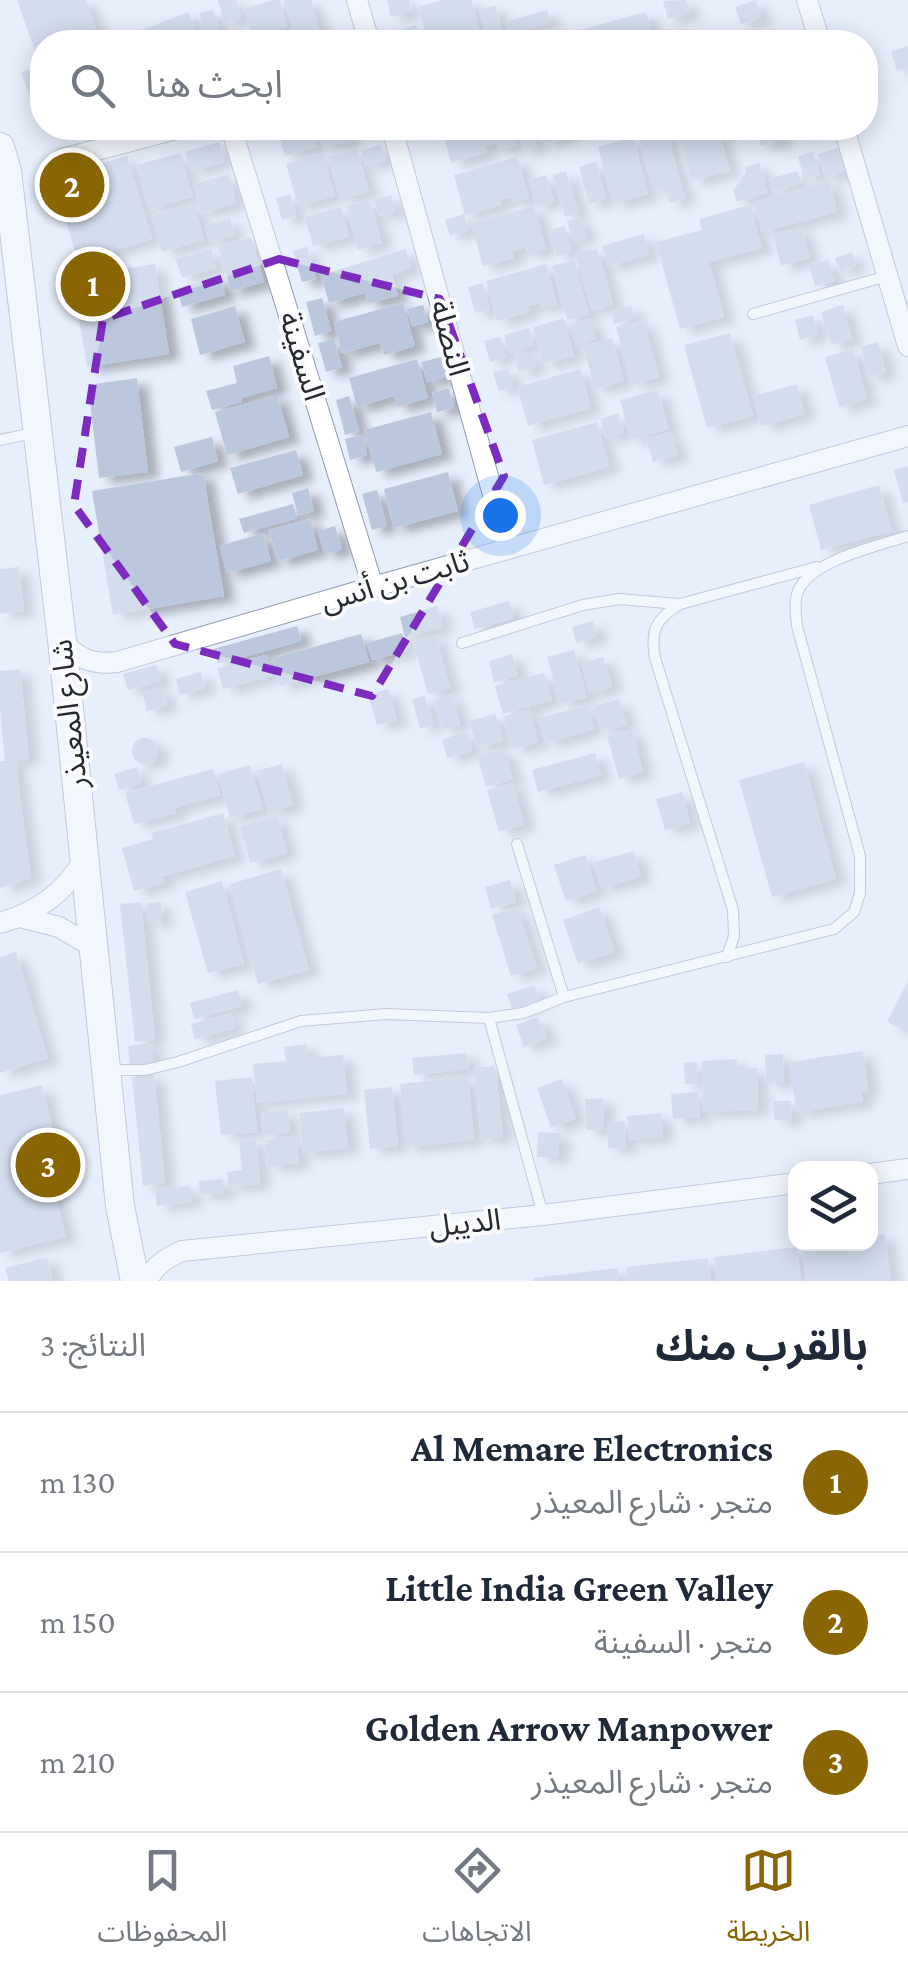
<!DOCTYPE html>
<html lang="ar">
<meta charset="utf-8">
<style>
body{margin:0;font-family:"Crimson Pro","Noto Sans Arabic",serif;background:#f6f6f7;color:#1f2937;direction:rtl}
.controls{position:absolute;right:30px;bottom:30px;display:grid;overflow:hidden;border-radius:20px;box-shadow:0 5px 25px #0003}
.controls button{width:90px;height:90px;display:grid;place-items:center;padding:0;border:0;border-bottom:2px solid #e0e1e3;background:#fff;color:#1f2937;font:50px sans-serif}
.you{position:absolute;left:500px;top:515px;width:35px;height:35px;margin:-25px;border:8px solid #fff;border-radius:50%;background:#1a73e8;box-shadow:0 0 0 15px #1a73e833}
.badge{display:grid;place-items:center;width:65px;height:65px;border-radius:50%;background:#896503;color:#fff;font-size:32px;font-weight:700}
.pin{position:absolute;translate:-50% -50%;border:5px solid #fff;box-shadow:0 2px 10px #0006}
.list{margin:0;padding:0;list-style:none}
h2{display:flex;justify-content:space-between;align-items:center;height:130px;margin:0;padding:0 40px;font-size:42px}
h2 small{font-size:32px;font-weight:400;color:#747a83}
.list li{display:grid;grid-template-columns:65px 1fr auto;gap:30px;align-items:center;box-sizing:border-box;height:140px;padding:0 40px;border-top:2px solid #e0e1e3}
.list b{display:block;font-size:38px;white-space:nowrap}
.list p{margin:0;font-size:32px;white-space:nowrap;color:#747a83}
.list em{font-size:32px;font-style:normal;color:#747a83}
.icon{flex:none;width:55px;height:55px;fill:none;stroke:currentColor;stroke-width:2;stroke-linecap:round;stroke-linejoin:round}
.map{position:relative;flex:none;width:908px;height:1281px;overflow:hidden;direction:ltr}
.search{position:absolute;background:#fff;box-shadow:0 5px 25px #0003;left:30px;right:30px;top:30px;height:110px;display:flex;align-items:center;gap:25px;box-sizing:border-box;padding:0 35px;border-radius:40px;color:#747a83;font-size:38px}
.sheet{height:550px;background:#fff}
nav{display:flex;justify-content:space-around;align-items:center;box-sizing:border-box;height:140px;border-top:2px solid #e0e1e3;background:#fff;font-size:28px;color:#747a83}
nav a{display:grid;justify-items:center;gap:5px}
nav .on{color:#896503}
.map>svg:first-child{display:block}
.building{fill:#bbc7dd;filter:url(#shadow)}
.lines{fill:none;stroke-linecap:round;stroke-linejoin:round}
.lane-casing{stroke:#919cb1;stroke-width:12}
.street-casing{stroke:#919cb1;stroke-width:22}
.secondary-casing{stroke:#919cb1;stroke-width:30}
.lane{stroke:#fff;stroke-width:10}
.street{stroke:#fff;stroke-width:20}
.secondary{stroke:#fff;stroke-width:28}
.marked{fill:none;stroke:#7b2cbf;stroke-width:8;stroke-dasharray:20 12;stroke-linejoin:round}
.labels{text-anchor:middle;stroke-width:8;stroke-linejoin:round;paint-order:stroke}
.street-label{font-size:30px;fill:#252a32;stroke:#fbfbfb}
</style>
<div class="map">
<svg width="908" height="1281" viewBox="0 0 908 1281">
<defs>
<filter id="shadow"><feDropShadow dx="11" dy="6" stdDeviation="5" flood-color="#0004"/></filter>
</defs>
<rect width="100%" height="100%" fill="#e7eefc"/>
<!-- building -->
<g class="building">
<polygon points="17,0 86,0 99,39 90,42 42,42 42,59 38,60"/>
<polygon points="218,0 236,0 241,18 224,22"/>
<polygon points="274,0 280,0 287,27 252,37 244,8"/>
<polygon points="284,0 311,0 320,32 295,39"/>
<polygon points="387,0 409,0 412,11 391,17"/>
<polygon points="442,0 471,0 481,35 453,42 428,42 418,7"/>
<polygon points="686,0 690,13 668,19 663,1"/>
<polygon points="756,0 761,18 741,24 735,7"/>
<polygon points="495,5 504,37 487,41 479,10"/>
<polygon points="213,10 221,40 207,42 199,13"/>
<polygon points="547,10 550,22 510,33 507,21"/>
<polygon points="188,12 200,42 120,42 119,39"/>
<polygon points="646,12 654,42 567,42 565,34"/>
<polygon points="416,25 421,42 395,42 392,32"/>
<polygon points="550,29 554,42 514,42 513,38"/>
<polygon points="908,46 908,67 897,71 891,51"/>
<polygon points="42,64 42,100 33,103 21,73"/>
<polygon points="277,128 311,128 317,147 285,156"/>
<polygon points="318,128 348,128 352,140 323,148"/>
<polygon points="442,128 511,128 516,145 499,150 497,143 485,146 487,153 451,163"/>
<polygon points="518,128 531,128 537,146 524,150"/>
<polygon points="538,128 566,128 568,136 543,143"/>
<polygon points="666,128 685,199 670,203 665,188 654,191 638,136"/>
<polygon points="677,128 698,128 699,135 718,129 730,171 691,181"/>
<polygon points="755,128 781,128 784,139 761,146"/>
<polygon points="633,137 648,194 613,204 598,147"/>
<polygon points="219,142 224,162 191,171 185,152"/>
<polygon points="380,145 385,161 365,166 361,150"/>
<polygon points="838,148 845,171 825,178 818,154"/>
<polygon points="357,149 369,192 340,199 328,157"/>
<polygon points="813,152 820,175 804,180 798,156"/>
<polygon points="180,153 193,197 149,209 137,165"/>
<polygon points="323,153 335,196 298,206 286,164"/>
<polygon points="127,156 152,239 78,261 53,178"/>
<polygon points="517,157 529,198 513,202 511,197 500,200 501,205 465,215 454,175"/>
<polygon points="596,162 606,199 589,204 579,167"/>
<polygon points="759,163 768,193 737,202 733,191 746,172 745,167"/>
<polygon points="566,171 578,213 565,217 553,175"/>
<polygon points="797,171 801,183 773,192 769,179"/>
<polygon points="229,174 236,203 201,213 193,184"/>
<polygon points="546,175 554,201 537,206 529,180"/>
<polygon points="829,181 837,212 762,232 754,202"/>
<polygon points="290,194 296,217 282,220 276,198"/>
<polygon points="391,195 395,212 379,216 374,200"/>
<polygon points="370,200 382,243 358,250 346,206"/>
<polygon points="194,203 204,240 162,252 152,215"/>
<polygon points="750,205 762,248 709,262 724,317 680,329 656,242 702,230 699,219"/>
<polygon points="534,206 546,249 528,254 526,247 512,251 514,258 483,266 471,223"/>
<polygon points="341,207 349,237 313,246 305,217"/>
<polygon points="464,214 469,231 450,236 445,220"/>
<polygon points="230,218 235,235 209,242 205,225"/>
<polygon points="581,218 586,237 573,241 567,221"/>
<polygon points="565,226 572,251 557,256 550,230"/>
<polygon points="801,227 810,258 781,266 773,235"/>
<polygon points="644,234 649,255 608,266 602,246"/>
<polygon points="251,237 264,282 231,291 218,246"/>
<polygon points="307,247 316,279 302,282 293,251"/>
<polygon points="597,248 613,305 591,311 575,254"/>
<polygon points="211,249 216,268 182,278 176,259"/>
<polygon points="406,249 411,268 392,274 398,296 368,303 365,293 329,303 321,275"/>
<polygon points="852,252 856,265 840,271 835,258"/>
<polygon points="574,260 589,314 567,320 552,266"/>
<polygon points="828,260 834,281 815,286 809,265"/>
<polygon points="155,264 169,354 87,367 72,277"/>
<polygon points="546,264 557,304 541,308 539,303 528,306 529,312 497,321 486,281"/>
<polygon points="220,277 225,295 182,307 177,288"/>
<polygon points="483,283 490,309 475,313 468,287"/>
<polygon points="322,298 331,331 315,336 306,302"/>
<polygon points="403,303 415,346 384,355 380,343 342,353 334,322"/>
<polygon points="423,305 428,322 412,326 407,309"/>
<polygon points="631,305 635,318 614,324 611,311"/>
<polygon points="843,305 852,339 831,345 821,312"/>
<polygon points="235,306 245,342 200,355 191,319"/>
<polygon points="813,315 818,335 800,340 795,320"/>
<polygon points="564,318 574,356 543,364 533,327"/>
<polygon points="590,318 596,339 575,345 570,324"/>
<polygon points="643,320 659,377 632,385 616,327"/>
<polygon points="529,328 534,345 509,352 504,335"/>
<polygon points="730,333 753,416 707,428 684,345"/>
<polygon points="500,337 506,357 490,362 484,341"/>
<polygon points="612,338 624,381 595,389 583,346"/>
<polygon points="334,339 342,367 326,372 318,343"/>
<polygon points="878,342 886,372 869,377 861,347"/>
<polygon points="853,349 867,399 839,407 825,357"/>
<polygon points="532,352 536,367 519,372 514,357"/>
<polygon points="269,356 277,388 241,398 242,402 212,410 206,391 237,383 233,366"/>
<polygon points="441,357 447,376 427,382 422,362"/>
<polygon points="417,359 428,398 397,407 394,396 357,407 349,378"/>
<polygon points="508,368 513,387 499,391 493,372"/>
<polygon points="580,369 591,408 528,426 517,387"/>
<polygon points="137,378 148,472 99,478 88,385"/>
<polygon points="797,384 805,414 761,426 753,396"/>
<polygon points="449,388 454,408 437,412 432,393"/>
<polygon points="658,390 669,429 631,440 620,400"/>
<polygon points="277,395 289,437 227,455 215,412"/>
<polygon points="349,396 359,431 345,435 336,400"/>
<polygon points="431,412 442,454 376,472 364,430"/>
<polygon points="618,413 624,433 606,438 600,419"/>
<polygon points="597,422 609,467 544,485 532,440"/>
<polygon points="671,432 678,455 653,462 646,438"/>
<polygon points="362,435 367,455 350,460 345,439"/>
<polygon points="212,437 218,461 181,472 174,447"/>
<polygon points="296,450 303,475 238,494 230,468"/>
<polygon points="908,466 908,502 903,503 894,470"/>
<polygon points="448,472 458,511 394,528 384,489"/>
<polygon points="203,473 224,596 113,615 92,491"/>
<polygon points="879,485 892,531 821,550 809,505"/>
<polygon points="308,488 314,511 298,515 292,493"/>
<polygon points="377,490 387,526 372,530 362,494"/>
<polygon points="293,504 297,518 244,533 239,519"/>
<polygon points="310,519 318,550 278,561 269,530"/>
<polygon points="335,526 342,549 325,554 318,531"/>
<polygon points="263,533 271,561 227,573 220,546"/>
<polygon points="19,567 24,611 0,614 0,569"/>
<polygon points="509,601 514,618 475,629 470,612"/>
<polygon points="437,606 443,627 405,637 400,617"/>
<polygon points="593,621 597,637 576,643 572,627"/>
<polygon points="297,626 301,641 218,664 213,649"/>
<polygon points="402,633 407,651 372,660 367,643"/>
<polygon points="361,634 369,662 280,686 273,658"/>
<polygon points="436,636 450,688 428,694 413,642"/>
<polygon points="574,650 587,697 560,704 547,657"/>
<polygon points="512,654 518,676 494,682 489,661"/>
<polygon points="266,655 272,676 223,689 217,668"/>
<polygon points="603,657 612,687 589,693 581,663"/>
<polygon points="156,665 161,681 128,690 123,674"/>
<polygon points="20,669 29,759 15,760 31,878 0,888 0,761 5,761 0,708 0,671"/>
<polygon points="201,672 205,688 180,695 176,679"/>
<polygon points="544,673 552,700 503,714 495,686"/>
<polygon points="162,688 167,706 147,711 143,694"/>
<polygon points="388,689 397,720 377,725 368,695"/>
<polygon points="452,695 460,725 443,729 434,700"/>
<polygon points="425,696 433,725 420,728 412,699"/>
<polygon points="619,699 627,725 601,732 594,706"/>
<polygon points="588,705 594,729 546,743 539,718"/>
<polygon points="529,709 538,742 513,749 504,716"/>
<polygon points="495,714 503,741 477,748 469,721"/>
<polygon points="632,729 643,772 619,779 607,736"/>
<polygon points="467,732 472,751 447,758 442,739"/>
<circle cx="145" cy="751" r="13"/>
<polygon points="504,749 513,779 486,787 477,756"/>
<polygon points="595,753 601,775 538,792 532,770"/>
<polygon points="804,762 836,879 772,897 739,780"/>
<polygon points="282,764 293,805 268,812 257,771"/>
<polygon points="250,765 263,809 230,818 218,774"/>
<polygon points="137,767 141,783 119,790 114,774"/>
<polygon points="213,769 220,795 175,808 176,813 134,824 125,793"/>
<polygon points="513,783 524,825 499,831 487,790"/>
<polygon points="682,792 690,823 665,830 656,799"/>
<polygon points="223,813 235,856 163,876 153,845 164,883 134,891 122,848 153,839 151,833"/>
<polygon points="277,816 287,853 250,863 240,826"/>
<polygon points="634,851 641,877 601,888 594,862"/>
<polygon points="585,855 597,891 566,901 554,865"/>
<polygon points="281,869 309,970 258,984 230,884"/>
<polygon points="510,880 516,902 491,909 485,887"/>
<polygon points="222,881 244,964 208,973 185,892"/>
<polygon points="141,902 155,1040 135,1042 120,904"/>
<polygon points="161,902 162,921 148,922 147,903"/>
<polygon points="517,907 537,968 511,976 492,915"/>
<polygon points="599,907 615,952 578,964 563,920"/>
<polygon points="16,952 48,1058 0,1073 0,957"/>
<polygon points="908,981 908,1033 887,1022"/>
<polygon points="534,985 540,1002 513,1011 507,994"/>
<polygon points="238,990 242,1006 194,1019 190,1003"/>
<polygon points="230,1013 235,1028 195,1039 191,1024"/>
<polygon points="538,1017 547,1038 524,1047 516,1025"/>
<polygon points="151,1043 153,1063 130,1065 128,1046"/>
<polygon points="307,1044 308,1058 343,1055 347,1094 257,1103 253,1064 286,1061 284,1047"/>
<polygon points="863,1051 868,1090 861,1092 863,1102 797,1112 789,1062"/>
<polygon points="467,1053 469,1069 414,1075 412,1058"/>
<polygon points="783,1054 784,1083 766,1083 765,1055"/>
<polygon points="737,1059 737,1068 757,1068 758,1110 703,1112 702,1061"/>
<polygon points="697,1062 697,1084 685,1084 684,1063"/>
<polygon points="495,1066 503,1137 481,1139 474,1068"/>
<polygon points="154,1074 165,1183 143,1186 132,1077"/>
<polygon points="252,1077 257,1132 221,1135 215,1081"/>
<polygon points="468,1077 474,1140 406,1147 400,1084"/>
<polygon points="562,1079 576,1119 551,1127 537,1088"/>
<polygon points="42,1085 61,1163 48,1166 66,1237 0,1253 0,1095"/>
<polygon points="392,1087 398,1146 370,1149 364,1090"/>
<polygon points="698,1092 700,1117 673,1119 671,1094"/>
<polygon points="603,1098 604,1130 586,1130 585,1099"/>
<polygon points="773,1101 791,1101 792,1120 774,1120"/>
<polygon points="344,1108 348,1148 303,1153 299,1113"/>
<polygon points="287,1110 290,1132 263,1135 261,1113"/>
<polygon points="661,1113 663,1137 629,1140 627,1116"/>
<polygon points="625,1121 626,1148 608,1148 607,1122"/>
<polygon points="538,1132 559,1133 559,1157 537,1157"/>
<polygon points="296,1136 299,1163 267,1167 265,1140"/>
<polygon points="256,1140 260,1184 229,1187 227,1172 242,1170 239,1141"/>
<polygon points="223,1179 224,1193 200,1195 199,1181"/>
<polygon points="190,1186 192,1202 157,1206 155,1190"/>
<polygon points="885,1234 891,1281 806,1281 802,1244 870,1244 870,1236"/>
<polygon points="797,1247 801,1281 717,1281 714,1257"/>
<polygon points="47,1257 53,1281 9,1281 5,1268"/>
<polygon points="708,1258 711,1281 627,1281 626,1267"/>
<polygon points="618,1268 619,1281 534,1281 534,1278"/>
</g>
<g class="lines">
<!-- lane casing -->
<g class="lane-casing">
<g id="lane">
<polyline points="753,314 887,276"/>
<polyline points="0,440 33,433"/>
<polyline points="462,643 583,605 619,599 679,604"/>
<polyline points="517,844 564,997"/>
<path d="M727,957L734,936L733,910L655,658C650,630 656,619 680,604L817,567"/>
<polyline points="489,1018 543,1215"/>
<path d="M108,1070H145L178,1062L301,1021L386,1014L489,1018L523,1013L564,997L834,929L854,912L860,893V856L797,626C796,613 793,599 800,587C817,559 878,546 908,536"/>
</g>
</g>
<!-- street casing -->
<g class="street-casing">
<g id="street">
<polyline points="357,0 369,42"/>
<polyline points="807,0 820,42"/>
<polyline points="227,128 233,134 373,587"/>
<polyline points="392,128 508,549"/>
<polyline points="844,128 908,346"/>
<polyline points="63,159 179,128"/>
<path d="M62,640C77,659 93,665 117,662L373,587L908,436"/>
<polyline points="20,917 59,927 93,947"/>
<path d="M0,923C37,912 65,893 84,859"/>
<polyline points="870,1174 908,1169"/>
<path d="M147,1281C155,1265 166,1258 182,1251L543,1215L796,1183"/>
</g>
</g>
<!-- secondary casing -->
<g class="secondary-casing">
<polyline id="secondary" points="0,147 7,171 62,640 120,1206 135,1281"/>
</g>
<!-- lane -->
<use href="#lane" class="lane"/>
<!-- street -->
<use href="#street" class="street"/>
<!-- secondary -->
<use href="#secondary" class="secondary"/>
</g>
<!-- marked area -->
<path d="M0 0H908V1281H0ZM279,259L440,299L504,476L372,696L175,644L74,505L103,319Z" fill="#e7eefc" fill-opacity=".55" fill-rule="evenodd"/>
<path class="marked" d="M279,259L440,299L504,476L372,696L175,644L74,505L103,319Z"/>
<g class="labels">
<!-- street labels -->
<g class="street-label">
<text transform="translate(450 338) rotate(75)" y="10">النصلة</text>
<text transform="translate(302 356) rotate(73)" y="10">السفينة</text>
<text transform="translate(395 581) rotate(-16)" y="10">ثابت بن أنس</text>
<text transform="translate(69 714) rotate(-96)" y="10">شارع المعيذر</text>
<text transform="translate(465 1223) rotate(-6)" y="10">الديبل</text>
</g>
</g>
</svg>
<div class="controls">
<button><svg class="icon" aria-label="layers" viewBox="0 0 24 24"><path d="M12 4l9 5-9 5-9-5zM3 14l9 5 9-5"/></svg></button>
</div>
<div class="you"></div>
<div class="pin badge" style="left:93px;top:284px">1</div>
<div class="pin badge" style="left:72px;top:185px">2</div>
<div class="pin badge" style="left:48px;top:1165px">3</div>
<div class="search"><svg class="icon" aria-label="search" viewBox="0 0 24 24"><circle cx="10" cy="10" r="6"/><path d="M15 15l6 6"/></svg>ابحث هنا</div>
</div>
<section class="sheet">
<h2>بالقرب منك<small>النتائج: 3</small></h2>
<ul class="list">
<li><span class="badge">1</span><div><b>Al Memare Electronics</b><p>متجر · شارع المعيذر</p></div><em>130 m</em></li>
<li><span class="badge">2</span><div><b>Little India Green Valley</b><p>متجر · السفينة</p></div><em>150 m</em></li>
<li><span class="badge">3</span><div><b>Golden Arrow Manpower</b><p>متجر · شارع المعيذر</p></div><em>210 m</em></li>
</ul>
</section>
<nav>
<a class="on"><svg class="icon" aria-label="map" viewBox="0 0 24 24"><path d="M3 6l6-2 6 2 6-2v14l-6 2-6-2-6 2zM9 4v14M15 6v14"/></svg>الخريطة</a>
<a><svg class="icon" aria-label="directions" viewBox="0 0 24 24"><path d="M12 3l9 9-9 9-9-9zM9 14v-3h6M13 9l2 2-2 2"/></svg>الاتجاهات</a>
<a><svg class="icon" aria-label="saved" viewBox="0 0 24 24"><path d="M7 4h10v16l-5-4-5 4z"/></svg>المحفوظات</a>
</nav>
